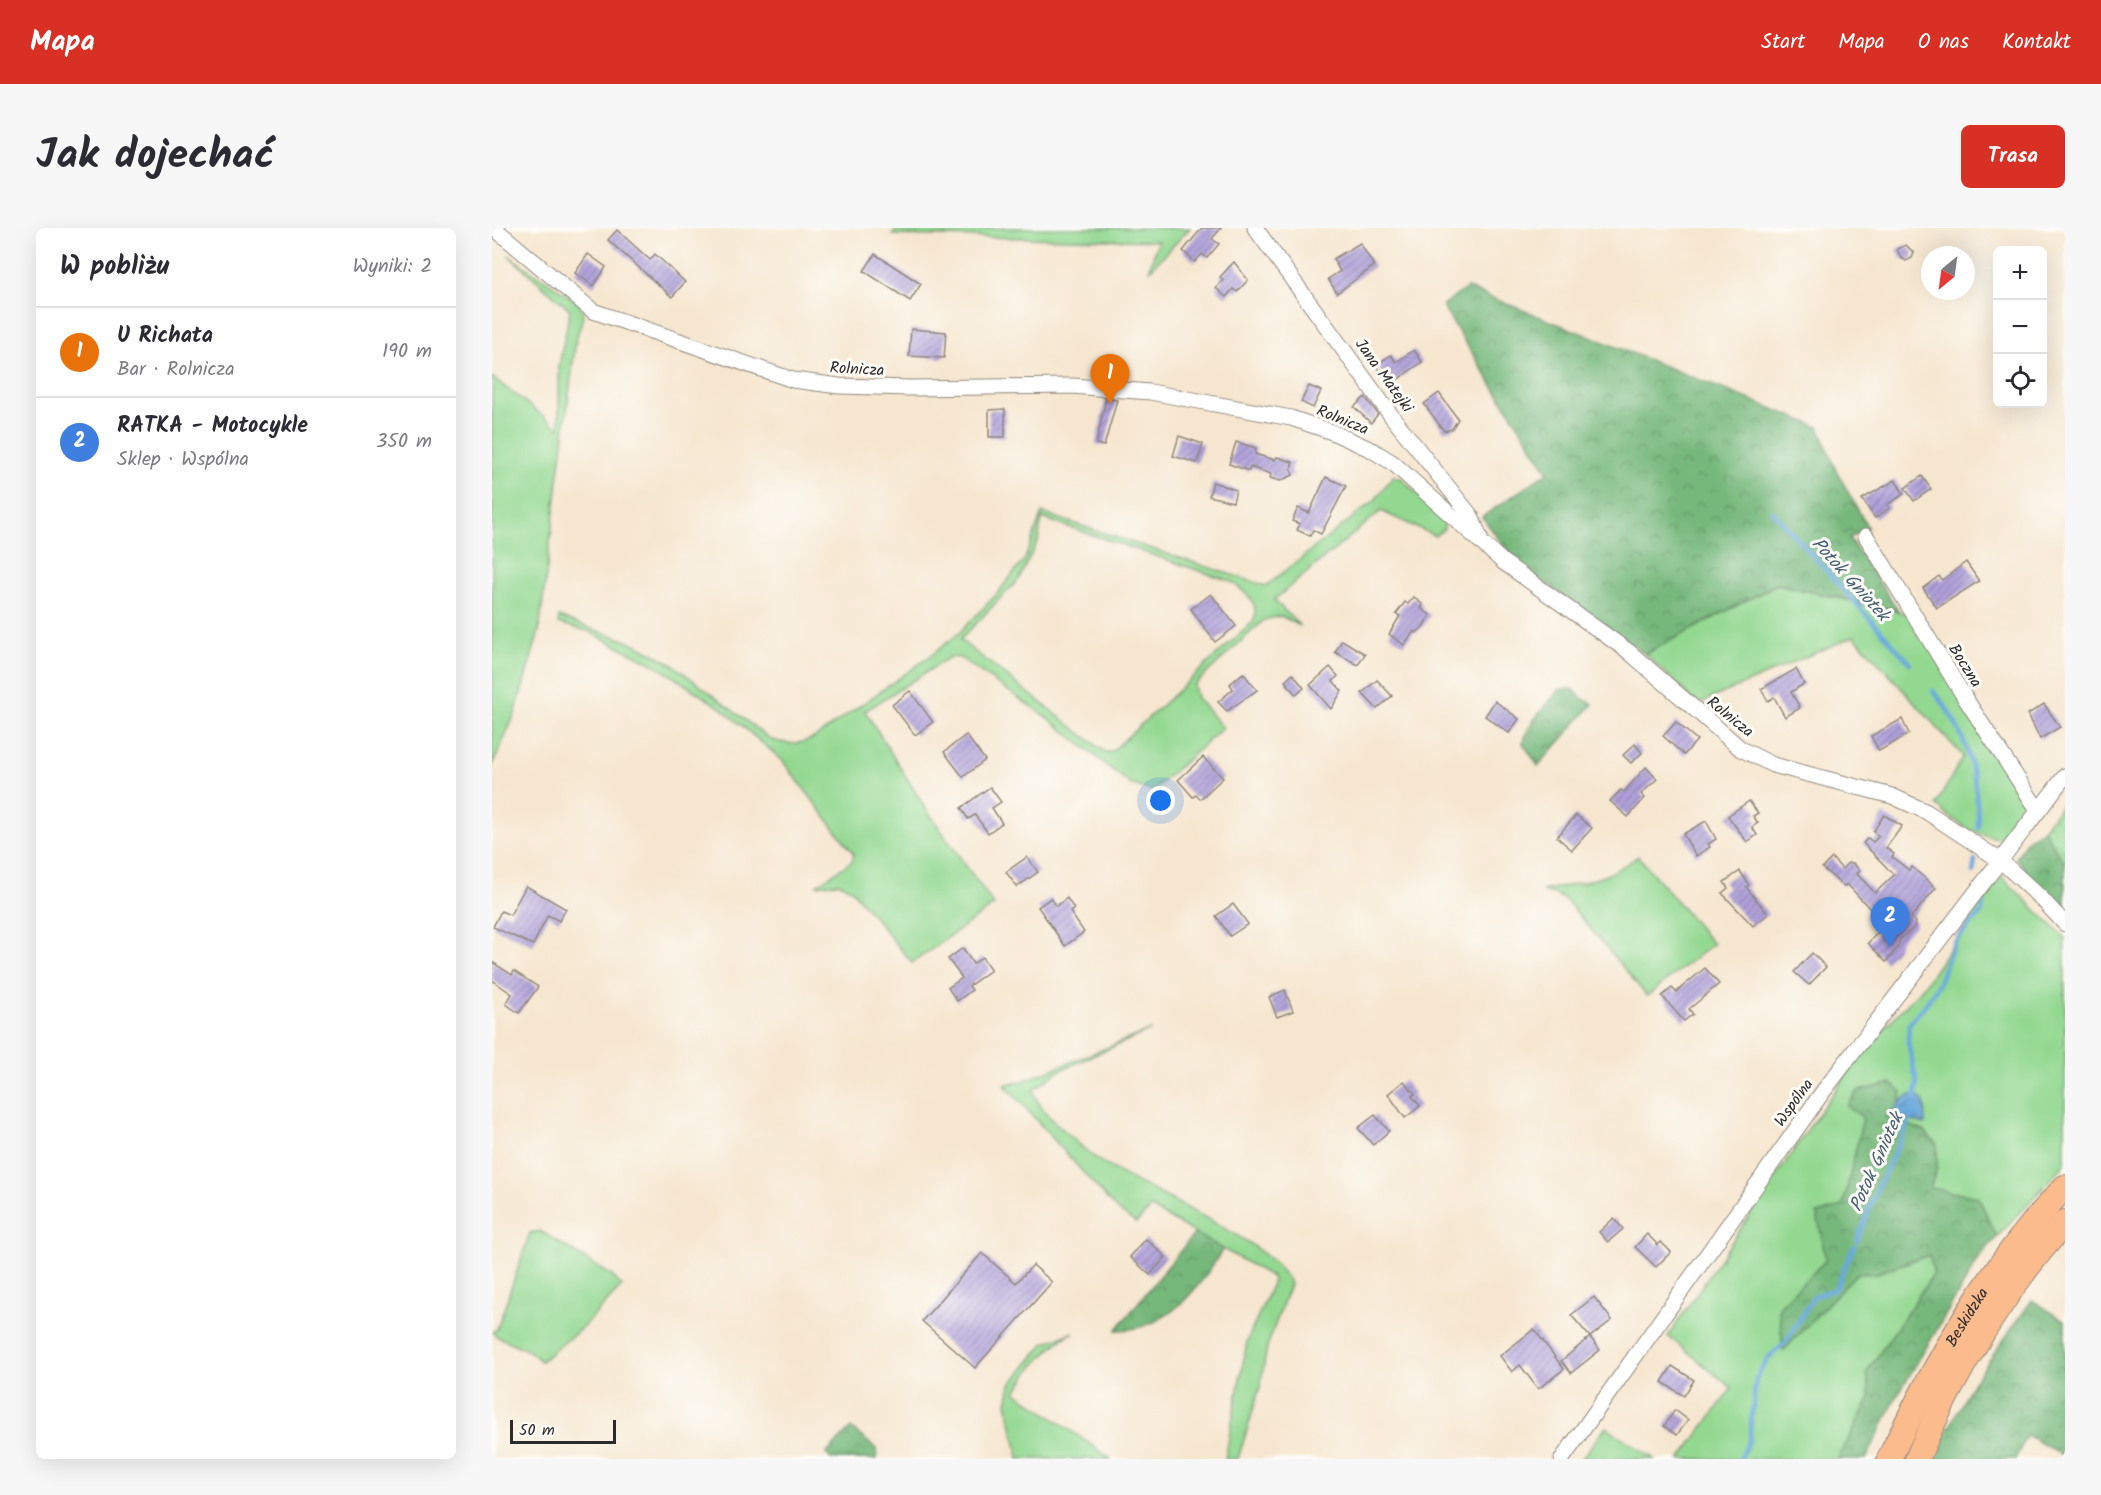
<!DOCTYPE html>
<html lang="pl">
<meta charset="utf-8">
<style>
body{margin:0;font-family:Kalam,sans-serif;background:#f7f7f7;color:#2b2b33}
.controls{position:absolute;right:18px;top:18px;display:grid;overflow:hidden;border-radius:9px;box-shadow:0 6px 24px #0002}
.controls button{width:54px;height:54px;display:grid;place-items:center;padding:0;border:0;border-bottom:2px solid #e1e1e2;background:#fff;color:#2b2b33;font:30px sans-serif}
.compass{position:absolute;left:1429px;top:18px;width:54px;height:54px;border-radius:50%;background:#fff;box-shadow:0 6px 24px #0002;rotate:209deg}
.scale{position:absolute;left:18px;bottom:15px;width:106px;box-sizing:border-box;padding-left:6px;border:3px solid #2b2b2b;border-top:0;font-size:16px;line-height:21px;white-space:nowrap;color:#2b2b2b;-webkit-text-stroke:4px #fdfcf7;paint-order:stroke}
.you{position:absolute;left:669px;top:573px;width:21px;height:21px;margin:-15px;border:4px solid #fff;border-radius:50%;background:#1a73e8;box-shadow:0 0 0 9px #1a73e833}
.badge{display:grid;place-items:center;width:39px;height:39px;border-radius:50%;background:#d93025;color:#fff;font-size:20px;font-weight:700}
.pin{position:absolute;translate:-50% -50px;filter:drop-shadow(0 2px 3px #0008)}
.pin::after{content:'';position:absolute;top:32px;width:21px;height:18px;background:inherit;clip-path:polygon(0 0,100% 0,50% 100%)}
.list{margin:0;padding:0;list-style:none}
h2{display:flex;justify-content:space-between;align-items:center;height:78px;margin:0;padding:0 24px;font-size:26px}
h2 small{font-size:20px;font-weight:400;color:#7c7c81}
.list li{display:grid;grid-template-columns:39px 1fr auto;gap:18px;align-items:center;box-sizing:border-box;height:90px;padding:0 24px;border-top:2px solid #e1e1e2}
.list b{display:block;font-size:22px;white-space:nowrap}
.list p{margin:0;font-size:20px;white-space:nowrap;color:#7c7c81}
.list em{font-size:20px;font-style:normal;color:#7c7c81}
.icon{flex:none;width:33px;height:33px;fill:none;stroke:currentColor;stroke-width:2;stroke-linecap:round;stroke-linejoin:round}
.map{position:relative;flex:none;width:1573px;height:1231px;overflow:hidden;border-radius:9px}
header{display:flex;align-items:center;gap:36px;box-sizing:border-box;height:84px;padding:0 30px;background:#d93025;color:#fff}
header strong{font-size:28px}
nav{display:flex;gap:33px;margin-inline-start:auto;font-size:21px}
.intro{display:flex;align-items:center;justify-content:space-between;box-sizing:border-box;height:144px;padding:0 36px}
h1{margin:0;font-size:42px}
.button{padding:15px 27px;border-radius:9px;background:#d93025;color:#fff;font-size:21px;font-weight:700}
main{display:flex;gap:36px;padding:0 36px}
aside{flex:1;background:#fff;border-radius:9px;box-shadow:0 6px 24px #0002}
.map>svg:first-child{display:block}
.grass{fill:#93d891;stroke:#5f825e;stroke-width:1.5;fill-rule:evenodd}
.forest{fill:url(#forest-crowns);stroke:#507253;stroke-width:1.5}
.garden{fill:url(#garden-dots);stroke:#5f825e;stroke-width:1.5}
.water{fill:url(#water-waves);stroke:#4a6a84;stroke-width:1.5}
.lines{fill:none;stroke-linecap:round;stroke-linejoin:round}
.stream{stroke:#6aa9dd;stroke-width:4.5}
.building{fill:url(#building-hatch)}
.minor-casing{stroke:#90887d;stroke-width:17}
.primary-casing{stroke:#90887d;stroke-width:26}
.minor{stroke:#fff;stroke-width:15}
.primary{stroke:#fbbb8d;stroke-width:24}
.labels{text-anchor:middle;stroke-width:6;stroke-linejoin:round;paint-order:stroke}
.street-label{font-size:16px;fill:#2b2b2b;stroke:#fdfcf7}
.water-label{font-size:18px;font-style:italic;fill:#445d72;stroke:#fdfcf7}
</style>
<header>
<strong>Mapa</strong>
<nav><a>Start</a><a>Mapa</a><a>O nas</a><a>Kontakt</a></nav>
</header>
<div class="intro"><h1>Jak dojechać</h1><a class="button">Trasa</a></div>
<main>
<aside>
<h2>W pobliżu<small>Wyniki: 2</small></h2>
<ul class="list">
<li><span class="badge" style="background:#e8710a">1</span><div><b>U Richata</b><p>Bar · Rolnicza</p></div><em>190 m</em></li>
<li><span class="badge" style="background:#3f7fe0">2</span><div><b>RATKA - Motocykle</b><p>Sklep · Wspólna</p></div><em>350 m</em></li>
</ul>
</aside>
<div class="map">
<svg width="1573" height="1231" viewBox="0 0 1573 1231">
<defs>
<pattern id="forest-crowns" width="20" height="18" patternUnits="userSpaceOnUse" patternTransform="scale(1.5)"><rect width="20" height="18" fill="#76b87b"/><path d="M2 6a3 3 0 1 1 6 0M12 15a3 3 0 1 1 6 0" fill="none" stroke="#619665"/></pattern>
<pattern id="garden-dots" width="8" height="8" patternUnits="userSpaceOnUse" patternTransform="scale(1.5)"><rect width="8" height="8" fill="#93d891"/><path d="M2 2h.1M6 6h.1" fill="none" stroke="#7fba7d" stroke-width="1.8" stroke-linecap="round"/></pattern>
<pattern id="water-waves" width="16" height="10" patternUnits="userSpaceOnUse" patternTransform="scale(1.5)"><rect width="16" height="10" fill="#6aa9dd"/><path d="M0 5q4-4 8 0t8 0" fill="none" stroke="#578ab3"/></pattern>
<pattern id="building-hatch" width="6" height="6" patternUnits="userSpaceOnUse" patternTransform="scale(1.5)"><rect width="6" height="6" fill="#b0a1da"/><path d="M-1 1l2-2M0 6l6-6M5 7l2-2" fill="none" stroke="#8f83b1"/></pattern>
</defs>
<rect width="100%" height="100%" fill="#fdfcf7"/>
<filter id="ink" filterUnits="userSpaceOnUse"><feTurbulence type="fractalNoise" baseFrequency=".0167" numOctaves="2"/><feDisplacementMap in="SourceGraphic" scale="12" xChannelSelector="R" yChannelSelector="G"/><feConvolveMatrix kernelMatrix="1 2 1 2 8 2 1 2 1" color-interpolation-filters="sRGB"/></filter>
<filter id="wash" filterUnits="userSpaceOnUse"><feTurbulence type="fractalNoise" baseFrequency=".008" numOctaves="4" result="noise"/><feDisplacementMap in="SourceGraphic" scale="24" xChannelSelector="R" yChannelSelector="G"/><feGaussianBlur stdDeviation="1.35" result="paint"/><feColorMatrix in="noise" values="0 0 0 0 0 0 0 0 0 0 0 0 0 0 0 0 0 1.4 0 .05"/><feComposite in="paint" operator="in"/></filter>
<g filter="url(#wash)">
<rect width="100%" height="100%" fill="#f6e6cf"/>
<!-- grass -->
<g class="grass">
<polygon points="407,0 698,0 657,43 666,13 400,7"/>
<path d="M16,27L84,73C97,84 88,97 84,111L47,403L23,486L0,539V149L67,200V138L78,82Z"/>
<path d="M901,248L909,250L952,293V301L943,308L889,283L782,372L808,398L789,388L772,392L702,457L705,470L731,500L660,563L638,556L560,493L468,430L458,429L373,483L434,581L502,677L420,735L359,661L347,655L324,657L360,633L362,626L290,532L229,480L165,438L98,404L66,395L67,389L146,417L180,436L278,511C295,517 306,517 322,510L437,429L467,405L503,368L533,331L550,285L774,358L883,272ZM550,290L738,353C753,364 769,374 761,394L619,524H613L468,412L526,352L546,313Z"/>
<path d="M1285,356L1417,386L1539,585L1514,610C1487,611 1463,595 1444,577L1471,528L1362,408L1206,476L1153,426Z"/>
<path d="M1146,628L1221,716L1155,768L1075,673L1063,666L1050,663C1093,653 1109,655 1146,628Z"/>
<polygon points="1508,647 1573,710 1573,936 1505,1009 1486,969 1334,1032 1287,1079 1291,1122 1365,1045 1382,1046 1437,1027 1442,1045 1375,1144 1378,1170 1346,1231 1188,1231 1240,1160 1176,1108 1331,879 1376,817 1431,759"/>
<path d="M659,802L567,843L541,862C546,880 560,892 574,904C584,913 594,924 605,931C647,961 782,1012 798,1056L775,1119L768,1159L746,1231H733L755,1114L781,1053L780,1049L659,980L644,995L624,981L512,856L528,854Z"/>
<polygon points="48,1003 119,1047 130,1058 90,1100 49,1133 37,1123 4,1108 1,1104 5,1101 38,1005"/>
<path d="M582,1104C559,1116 537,1141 524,1164L619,1231H527L515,1175L519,1156L553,1115Z"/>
<polygon points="1114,1199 1162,1231 1089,1231"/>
</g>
<!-- forest -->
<g class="forest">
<polygon points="975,60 1327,199 1344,242 1376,300 1357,310 1407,383 1285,356 1153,426 1025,335 990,289 1056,244 950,78"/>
<path d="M1068,461H1081L1089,470L1101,476L1046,538L1031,515C1037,493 1054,478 1068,461Z"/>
<polygon points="1551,601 1573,636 1573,691 1524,630 1535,612"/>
<polygon points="1399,855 1410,864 1407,878 1394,889 1432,903 1445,917 1445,940 1438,960 1486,969 1505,1009 1489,1027 1404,1170 1374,1231 1346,1231 1378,1170 1375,1144 1442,1045 1437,1027 1382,1046 1365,1045 1291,1123 1287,1079 1334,1032 1325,986 1351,978 1371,890 1355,878 1366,863"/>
<path d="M703,1005L731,1021C706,1062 675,1103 624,1102Z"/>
<polygon points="1540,1072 1573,1093 1573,1229 1535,1207 1523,1231 1440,1231 1481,1155"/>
<polygon points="359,1200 384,1221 385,1231 339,1231 334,1226"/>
</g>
<!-- garden -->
<polygon class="garden" points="1573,573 1573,636 1551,601"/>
<!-- water -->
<path class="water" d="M1418,867C1436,867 1434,884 1433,897L1399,886L1410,872Z"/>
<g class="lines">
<!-- stream -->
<g class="stream">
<polyline points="1281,284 1418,435"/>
<path d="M1441,463C1475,501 1486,549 1486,599"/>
<polyline points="1481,645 1483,632"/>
<polyline points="1423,871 1425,855 1416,814 1417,796 1434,776 1446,757 1462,715 1490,684 1492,674"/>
<polyline points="1365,1013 1385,961 1420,888"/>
<polyline points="1248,1231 1257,1213 1264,1151 1276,1130 1294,1114 1322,1068 1343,1061 1362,1018"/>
</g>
</g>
<g id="blocks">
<!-- building -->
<g class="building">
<polygon points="710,0 729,0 720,11 727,16 715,30 710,26 703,34 691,23"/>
<polygon points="125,2 158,32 163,26 193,54 180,69 116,12"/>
<polygon points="868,15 882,38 845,65 836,51 848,43 841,31"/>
<polygon points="1414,17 1422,25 1420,30 1414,33 1409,30 1405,21"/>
<polygon points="96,26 114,39 102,58 83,45"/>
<polygon points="383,26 429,56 418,73 372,43"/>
<polygon points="742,34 756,52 745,64 741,61 734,69 724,60 731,52 728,49"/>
<polygon points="419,101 454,104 452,130 417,128"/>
<polygon points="922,122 930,134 898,157 884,137 899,127 904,134"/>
<polygon points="817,158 829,163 821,180 809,174"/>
<polygon points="947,165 966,191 960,201 952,203 932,176"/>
<polygon points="873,169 886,186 879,195 862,179"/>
<polygon points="614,170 625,172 612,218 604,216"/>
<polygon points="513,181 513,209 497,209 497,182"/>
<polygon points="687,208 711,216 705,235 681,228"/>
<polygon points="744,214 764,220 763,226 783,232 785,229 801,234 799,241 801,247 788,253 778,250 779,246 758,239 757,243 737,236"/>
<polygon points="1430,248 1439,261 1422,273 1413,260"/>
<polygon points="834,249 854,258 829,306 821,302 818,308 805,302 808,296 800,293 806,280 817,285"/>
<polygon points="1403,252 1412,266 1395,277 1397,280 1383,290 1370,271"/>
<polygon points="721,254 744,262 741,274 717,268"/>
<polygon points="1474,334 1487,353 1445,380 1431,360 1447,348 1450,352"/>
<polygon points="719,366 744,398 723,414 699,381"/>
<polygon points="922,369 931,377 929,380 938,387 931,399 924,405 922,403 912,417 897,406 908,388 904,386 913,374 916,376"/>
<polygon points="850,412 873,426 866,437 843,424"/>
<polygon points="838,439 846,448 841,453 850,463 839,481 818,457"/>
<polygon points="1304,441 1312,456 1299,464 1308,480 1293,489 1282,469 1276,473 1269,461"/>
<polygon points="751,445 765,462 735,483 726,474 741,461 738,456"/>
<polygon points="801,446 812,460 804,467 793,453"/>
<polygon points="885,452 900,468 885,481 870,465"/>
<polygon points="418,463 441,494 423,507 400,477"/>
<polygon points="1003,473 1027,491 1017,505 993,488"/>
<polygon points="1552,476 1568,499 1548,511 1536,486"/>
<polygon points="1410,491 1417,506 1387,523 1379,508"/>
<polygon points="1184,494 1205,512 1192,527 1171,508"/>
<polygon points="474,507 493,532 471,549 452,524"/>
<polygon points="1143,516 1150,525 1139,535 1131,527"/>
<polygon points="711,529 731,550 708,571 704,567 701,569 686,552"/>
<polygon points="1154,539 1165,551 1149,566 1153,570 1136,589 1118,573 1129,562 1132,564"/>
<polygon points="498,559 509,574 500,580 510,595 496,605 483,587 476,591 469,580"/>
<polygon points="1257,573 1266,585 1261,588 1266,595 1260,599 1265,607 1255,614 1236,588"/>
<polygon points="1084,587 1100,600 1080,622 1065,609"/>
<polygon points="1392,587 1410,598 1394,620 1402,626 1400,629 1417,642 1420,639 1444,660 1419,689 1424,694 1423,698 1408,712 1406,719 1394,734 1376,715 1393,697 1355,656 1352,658 1330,640 1340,630 1350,641 1356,635 1361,635 1368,643 1365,646 1383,665 1402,647 1371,615 1376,610 1381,614 1387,608 1381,604"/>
<polygon points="1214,593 1224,611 1216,616 1218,619 1204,628 1191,606"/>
<polygon points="535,629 546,644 525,659 514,644"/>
<polygon points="1248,643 1257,657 1254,659 1276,686 1261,698 1230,665 1236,660 1232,654"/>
<polygon points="34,658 74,681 67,693 56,687 41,717 1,699 9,683 18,687"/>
<polygon points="559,670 564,678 575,670 582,681 578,684 592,704 573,718 546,679"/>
<polygon points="741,676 756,696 738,708 724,688"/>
<polygon points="471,720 481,736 490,729 499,742 477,758 480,762 465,773 456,760 470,750 456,731"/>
<polygon points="1320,725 1334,739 1317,757 1302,744"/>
<polygon points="0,734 20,747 22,743 46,759 27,785 14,776 20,766 0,752"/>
<polygon points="1213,740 1227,756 1197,781 1201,786 1192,793 1170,768 1180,760 1184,764"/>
<polygon points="793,762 801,783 785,789 777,769"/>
<polygon points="912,853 923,866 920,868 928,878 913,890 896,866"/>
<polygon points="883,887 897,903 881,917 866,900"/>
<polygon points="1122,990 1131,1001 1116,1014 1107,1004"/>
<polygon points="1155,1006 1166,1017 1169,1014 1179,1024 1164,1039 1143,1019"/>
<polygon points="654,1011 674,1029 658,1047 638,1029"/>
<polygon points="490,1025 524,1055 541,1037 560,1054 483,1140 430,1093"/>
<polygon points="1102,1069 1120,1092 1098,1109 1079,1087"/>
<polygon points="1042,1101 1072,1141 1046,1161 1028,1137 1020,1144 1008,1128"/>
<polygon points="1098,1109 1108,1122 1079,1145 1069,1133"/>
<polygon points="1180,1138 1202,1152 1192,1168 1170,1154"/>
<polygon points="1183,1182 1196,1192 1185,1207 1172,1198"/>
</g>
</g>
</g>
<g filter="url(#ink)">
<use href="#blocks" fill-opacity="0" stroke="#90887d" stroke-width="1.5"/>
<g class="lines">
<!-- minor casing -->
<g class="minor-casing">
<g id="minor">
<polyline points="2,0 101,83 301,152 347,158 418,160 580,158 658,164 799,190 840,204 880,222 901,235 1011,334 1136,423 1249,521 1281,537 1400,568 1435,584 1509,633 1550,671 1573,696"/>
<polyline points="763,0 901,190 979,288 988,310"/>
<polyline points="1374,308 1473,470 1546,582"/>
<polyline points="1070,1231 1330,865 1573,548"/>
</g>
</g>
<!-- primary casing -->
<g class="primary-casing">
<g id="primary">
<path id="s1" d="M1397,1231C1443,1135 1498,1037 1573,959"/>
<path d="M1425,1231C1460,1148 1513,1061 1573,994"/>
</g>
</g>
<!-- minor -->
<use href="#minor" class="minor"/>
<!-- primary -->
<use href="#primary" class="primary"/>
</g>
</g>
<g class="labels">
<!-- street labels -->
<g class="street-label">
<text transform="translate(365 140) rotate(3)" y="6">Rolnicza</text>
<text transform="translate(893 147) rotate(54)" y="6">Jana Matejki</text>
<text transform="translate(851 191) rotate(22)" y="6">Rolnicza</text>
<text transform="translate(1474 437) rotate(58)" y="6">Boczna</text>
<text transform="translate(1239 488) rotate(39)" y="6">Rolnicza</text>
<text transform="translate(1301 874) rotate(-54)" y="6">Wspólna</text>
<text dy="6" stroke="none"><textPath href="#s1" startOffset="162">Beskidzka</textPath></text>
</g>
<!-- water labels -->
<g class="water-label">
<text transform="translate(1359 351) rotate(48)" y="6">Potok Gniotek</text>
<text transform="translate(1384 934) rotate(-66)" y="6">Potok Gniotek</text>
</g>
</g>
</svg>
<div class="controls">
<button>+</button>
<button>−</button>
<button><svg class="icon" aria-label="locate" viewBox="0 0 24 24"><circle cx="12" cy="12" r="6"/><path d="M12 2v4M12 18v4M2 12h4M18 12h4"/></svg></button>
</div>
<svg class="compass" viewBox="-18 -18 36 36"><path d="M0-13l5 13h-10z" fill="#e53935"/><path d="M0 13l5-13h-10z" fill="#7c7c81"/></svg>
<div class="scale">50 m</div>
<div class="you"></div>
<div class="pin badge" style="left:618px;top:176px;background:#e8710a">1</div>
<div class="pin badge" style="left:1398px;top:719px;background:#3f7fe0">2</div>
</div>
</main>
